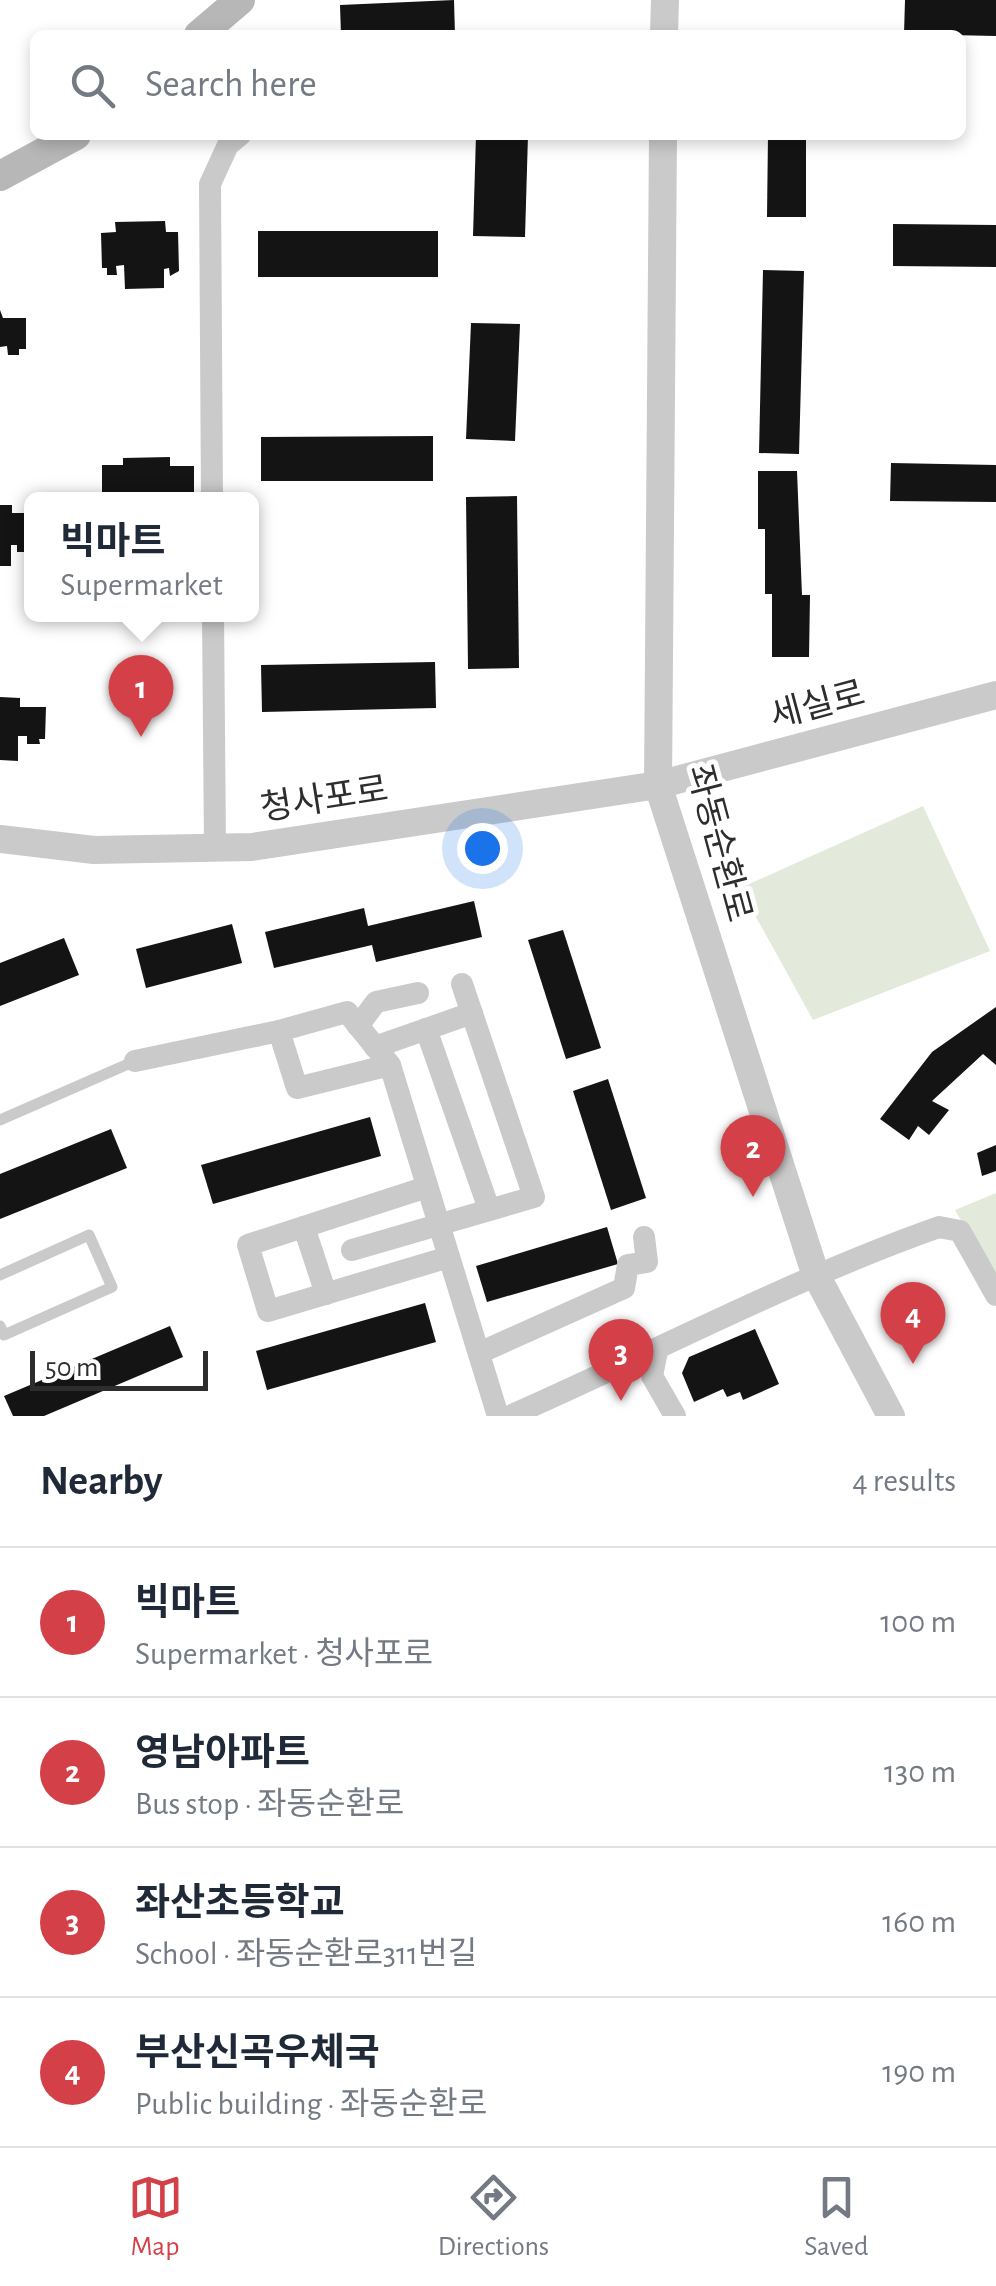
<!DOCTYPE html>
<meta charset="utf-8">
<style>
body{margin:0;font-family:"Alegreya Sans","Noto Sans KR",sans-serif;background:#f2f2f3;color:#1f2937}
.scale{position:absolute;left:30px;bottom:25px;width:178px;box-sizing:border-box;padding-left:10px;border:5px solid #2d2d2d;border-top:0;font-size:28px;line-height:35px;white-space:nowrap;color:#2d2d2d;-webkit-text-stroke:8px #fff;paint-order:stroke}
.you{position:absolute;left:482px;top:848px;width:35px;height:35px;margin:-25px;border:8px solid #fff;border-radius:50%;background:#1a73e8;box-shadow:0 0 0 15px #1a73e833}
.badge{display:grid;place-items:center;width:65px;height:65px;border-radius:50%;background:#d44048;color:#fff;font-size:32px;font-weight:700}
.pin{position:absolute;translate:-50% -82px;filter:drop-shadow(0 2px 5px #0008)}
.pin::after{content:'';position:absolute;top:52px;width:35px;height:30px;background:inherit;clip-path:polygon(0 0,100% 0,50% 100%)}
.popup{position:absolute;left:24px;top:492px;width:235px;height:130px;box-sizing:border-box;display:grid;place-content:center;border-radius:15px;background:#fff;filter:drop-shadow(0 2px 8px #0005);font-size:32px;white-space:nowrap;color:#747a83}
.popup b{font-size:38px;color:#1f2937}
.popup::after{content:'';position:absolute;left:50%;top:100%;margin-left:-20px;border:20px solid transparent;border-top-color:#fff}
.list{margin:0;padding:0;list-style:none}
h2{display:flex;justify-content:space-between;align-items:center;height:130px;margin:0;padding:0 40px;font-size:42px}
h2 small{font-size:32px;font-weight:400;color:#747a83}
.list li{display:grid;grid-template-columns:65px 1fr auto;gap:30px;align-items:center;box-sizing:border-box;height:150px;padding:0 40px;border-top:2px solid #e0e1e3}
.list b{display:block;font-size:38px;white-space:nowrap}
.list p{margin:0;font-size:32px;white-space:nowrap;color:#747a83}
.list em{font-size:32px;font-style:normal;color:#747a83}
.icon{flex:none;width:55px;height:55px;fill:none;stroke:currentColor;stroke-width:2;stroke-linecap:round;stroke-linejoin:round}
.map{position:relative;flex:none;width:996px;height:1416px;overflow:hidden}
.search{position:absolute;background:#fff;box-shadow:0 5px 15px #0003;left:30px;right:30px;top:30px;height:110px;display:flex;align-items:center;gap:25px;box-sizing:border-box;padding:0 35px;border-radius:15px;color:#747a83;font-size:38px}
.sheet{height:730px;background:#fff}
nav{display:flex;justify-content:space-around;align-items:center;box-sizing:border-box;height:140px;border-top:2px solid #e0e1e3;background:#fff;font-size:28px;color:#747a83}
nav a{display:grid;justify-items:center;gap:5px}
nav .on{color:#d44048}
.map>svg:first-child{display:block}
.green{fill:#e3eadc}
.building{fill:#141414}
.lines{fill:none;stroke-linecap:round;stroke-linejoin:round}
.service{stroke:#cacaca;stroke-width:11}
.minor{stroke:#cacaca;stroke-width:22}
.tertiary{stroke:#cacaca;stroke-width:28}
.secondary{stroke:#b7b7b7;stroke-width:30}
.labels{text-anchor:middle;stroke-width:10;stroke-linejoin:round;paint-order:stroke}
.street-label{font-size:35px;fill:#2d2d2d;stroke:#fff}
</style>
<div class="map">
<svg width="996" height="1416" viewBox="0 0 996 1416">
<rect width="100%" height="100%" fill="#fff"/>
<!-- green -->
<g class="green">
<polygon points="923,806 990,951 813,1020 740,888"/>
<polygon points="996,1193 996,1281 955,1210"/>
</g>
<!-- building -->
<g class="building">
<polygon points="454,0 455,35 341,35 340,5"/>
<polygon points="905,0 996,0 996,36 904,34"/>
<polygon points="476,135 528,135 525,237 473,236"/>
<polygon points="768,135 806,135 806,217 767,217"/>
<polygon points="165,221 166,232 178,232 179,271 170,276 169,268 164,269 164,288 125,289 124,265 116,266 117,275 107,275 107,268 102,268 101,233 116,232 115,222"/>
<polygon points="893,224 996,225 996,267 893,266"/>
<rect x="258" y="231" width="180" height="46"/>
<polygon points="763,270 804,271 799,454 759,453"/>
<polygon points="0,310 3,318 26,318 26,349 19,349 19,355 8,355 7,346 0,347"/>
<polygon points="471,323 520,324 515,441 466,439"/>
<polygon points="433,436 433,481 261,481 261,437"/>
<polygon points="170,457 170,466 194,466 194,500 102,500 102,465 123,465 123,458"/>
<polygon points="891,463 996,465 996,502 890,501"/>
<polygon points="758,471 797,471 802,595 810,595 809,657 772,657 772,594 765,594 765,529 758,529"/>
<polygon points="517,496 519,668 468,669 466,497"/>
<polygon points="0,505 12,505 12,513 31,513 31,548 29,552 17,552 17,545 11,545 11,566 0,566"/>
<polygon points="435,662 436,708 262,712 261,665"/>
<polygon points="0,697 20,698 20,707 46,707 45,739 39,739 40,744 27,744 27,736 18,736 18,761 0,760"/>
<polygon points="474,901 482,937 376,962 372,945 274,968 265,932 364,908 368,926"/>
<polygon points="232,924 242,963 146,988 136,949"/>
<polygon points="563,930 601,1048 566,1059 528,940"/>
<polygon points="64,938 79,975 0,1006 0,963"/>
<polygon points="996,1007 996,1065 983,1054 932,1101 949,1110 929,1135 918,1126 909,1140 880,1119 932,1052"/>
<polygon points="608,1079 646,1198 611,1210 573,1091"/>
<polygon points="370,1117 381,1156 213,1204 201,1165"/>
<polygon points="111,1129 127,1168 0,1219 0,1174"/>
<polygon points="996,1145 996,1171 982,1176 977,1153"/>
<polygon points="607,1227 618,1264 487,1302 476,1266"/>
<polygon points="425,1303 436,1342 267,1390 256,1351"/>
<polygon points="170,1326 183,1357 44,1416 13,1416 4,1396"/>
<polygon points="755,1329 779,1384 743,1400 740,1392 727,1397 723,1389 694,1402 682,1373 689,1357"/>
</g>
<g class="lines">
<!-- service -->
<g class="service">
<polyline points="0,1120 135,1061"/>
<polyline points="0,1275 89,1235 112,1287 4,1335 0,1326"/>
</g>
<!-- minor -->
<g class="minor">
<polyline points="212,500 210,184 228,145 240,135"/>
<polyline points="213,614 215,848"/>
<polyline points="358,1026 376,1002 418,993"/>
<polyline points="426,1029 489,1209"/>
<polyline points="279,1031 347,1012 390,1065"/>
<polyline points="375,1047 472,1013"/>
<polyline points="135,1061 279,1031 297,1088 390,1065 498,1416"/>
<polyline points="427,1187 248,1245 268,1311 449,1257"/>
<polyline points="304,1227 326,1294"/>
<polyline points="352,1250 534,1197 462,984"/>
<polyline points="657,1351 652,1376 675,1416"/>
<polyline points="479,1353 624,1288 628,1265 647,1262 644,1237"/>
<path d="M510,1416C653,1353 792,1279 939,1227L960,1231L996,1295"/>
</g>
<!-- tertiary -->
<g class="tertiary">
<polyline points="664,35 665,0"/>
<polyline points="663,135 658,785 815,1273 891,1416"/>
<polyline points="0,839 94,850 252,847 658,785 996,695"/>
</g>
<!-- secondary -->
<g class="secondary">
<polyline points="199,35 240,0"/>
<polyline points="0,176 76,135"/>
</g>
</g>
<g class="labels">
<!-- street labels -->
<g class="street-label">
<text transform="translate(817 704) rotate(-15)" y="12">세실로</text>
<text transform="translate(324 798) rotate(-9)" y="12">청사포로</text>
<text transform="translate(720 843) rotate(75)" y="12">좌동순환로</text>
</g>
</g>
</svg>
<div class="scale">50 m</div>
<div class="you"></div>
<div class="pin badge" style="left:141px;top:737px">1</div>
<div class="popup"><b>빅마트</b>Supermarket</div>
<div class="pin badge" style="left:753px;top:1197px">2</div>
<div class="pin badge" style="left:621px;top:1401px">3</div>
<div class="pin badge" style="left:913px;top:1364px">4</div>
<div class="search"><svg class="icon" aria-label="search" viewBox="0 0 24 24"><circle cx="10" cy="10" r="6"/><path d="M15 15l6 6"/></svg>Search here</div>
</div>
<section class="sheet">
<h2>Nearby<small>4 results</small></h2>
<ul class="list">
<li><span class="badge">1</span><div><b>빅마트</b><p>Supermarket · 청사포로</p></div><em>100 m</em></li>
<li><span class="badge">2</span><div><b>영남아파트</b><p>Bus stop · 좌동순환로</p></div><em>130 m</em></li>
<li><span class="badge">3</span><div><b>좌산초등학교</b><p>School · 좌동순환로311번길</p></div><em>160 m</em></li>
<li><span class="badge">4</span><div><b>부산신곡우체국</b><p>Public building · 좌동순환로</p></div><em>190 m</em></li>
</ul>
</section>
<nav>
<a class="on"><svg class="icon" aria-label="map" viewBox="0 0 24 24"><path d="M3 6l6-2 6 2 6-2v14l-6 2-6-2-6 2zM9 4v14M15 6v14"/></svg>Map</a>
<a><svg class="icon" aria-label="directions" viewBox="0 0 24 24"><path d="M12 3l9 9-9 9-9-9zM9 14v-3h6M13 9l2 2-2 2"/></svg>Directions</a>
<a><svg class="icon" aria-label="saved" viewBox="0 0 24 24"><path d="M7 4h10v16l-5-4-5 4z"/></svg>Saved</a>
</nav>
